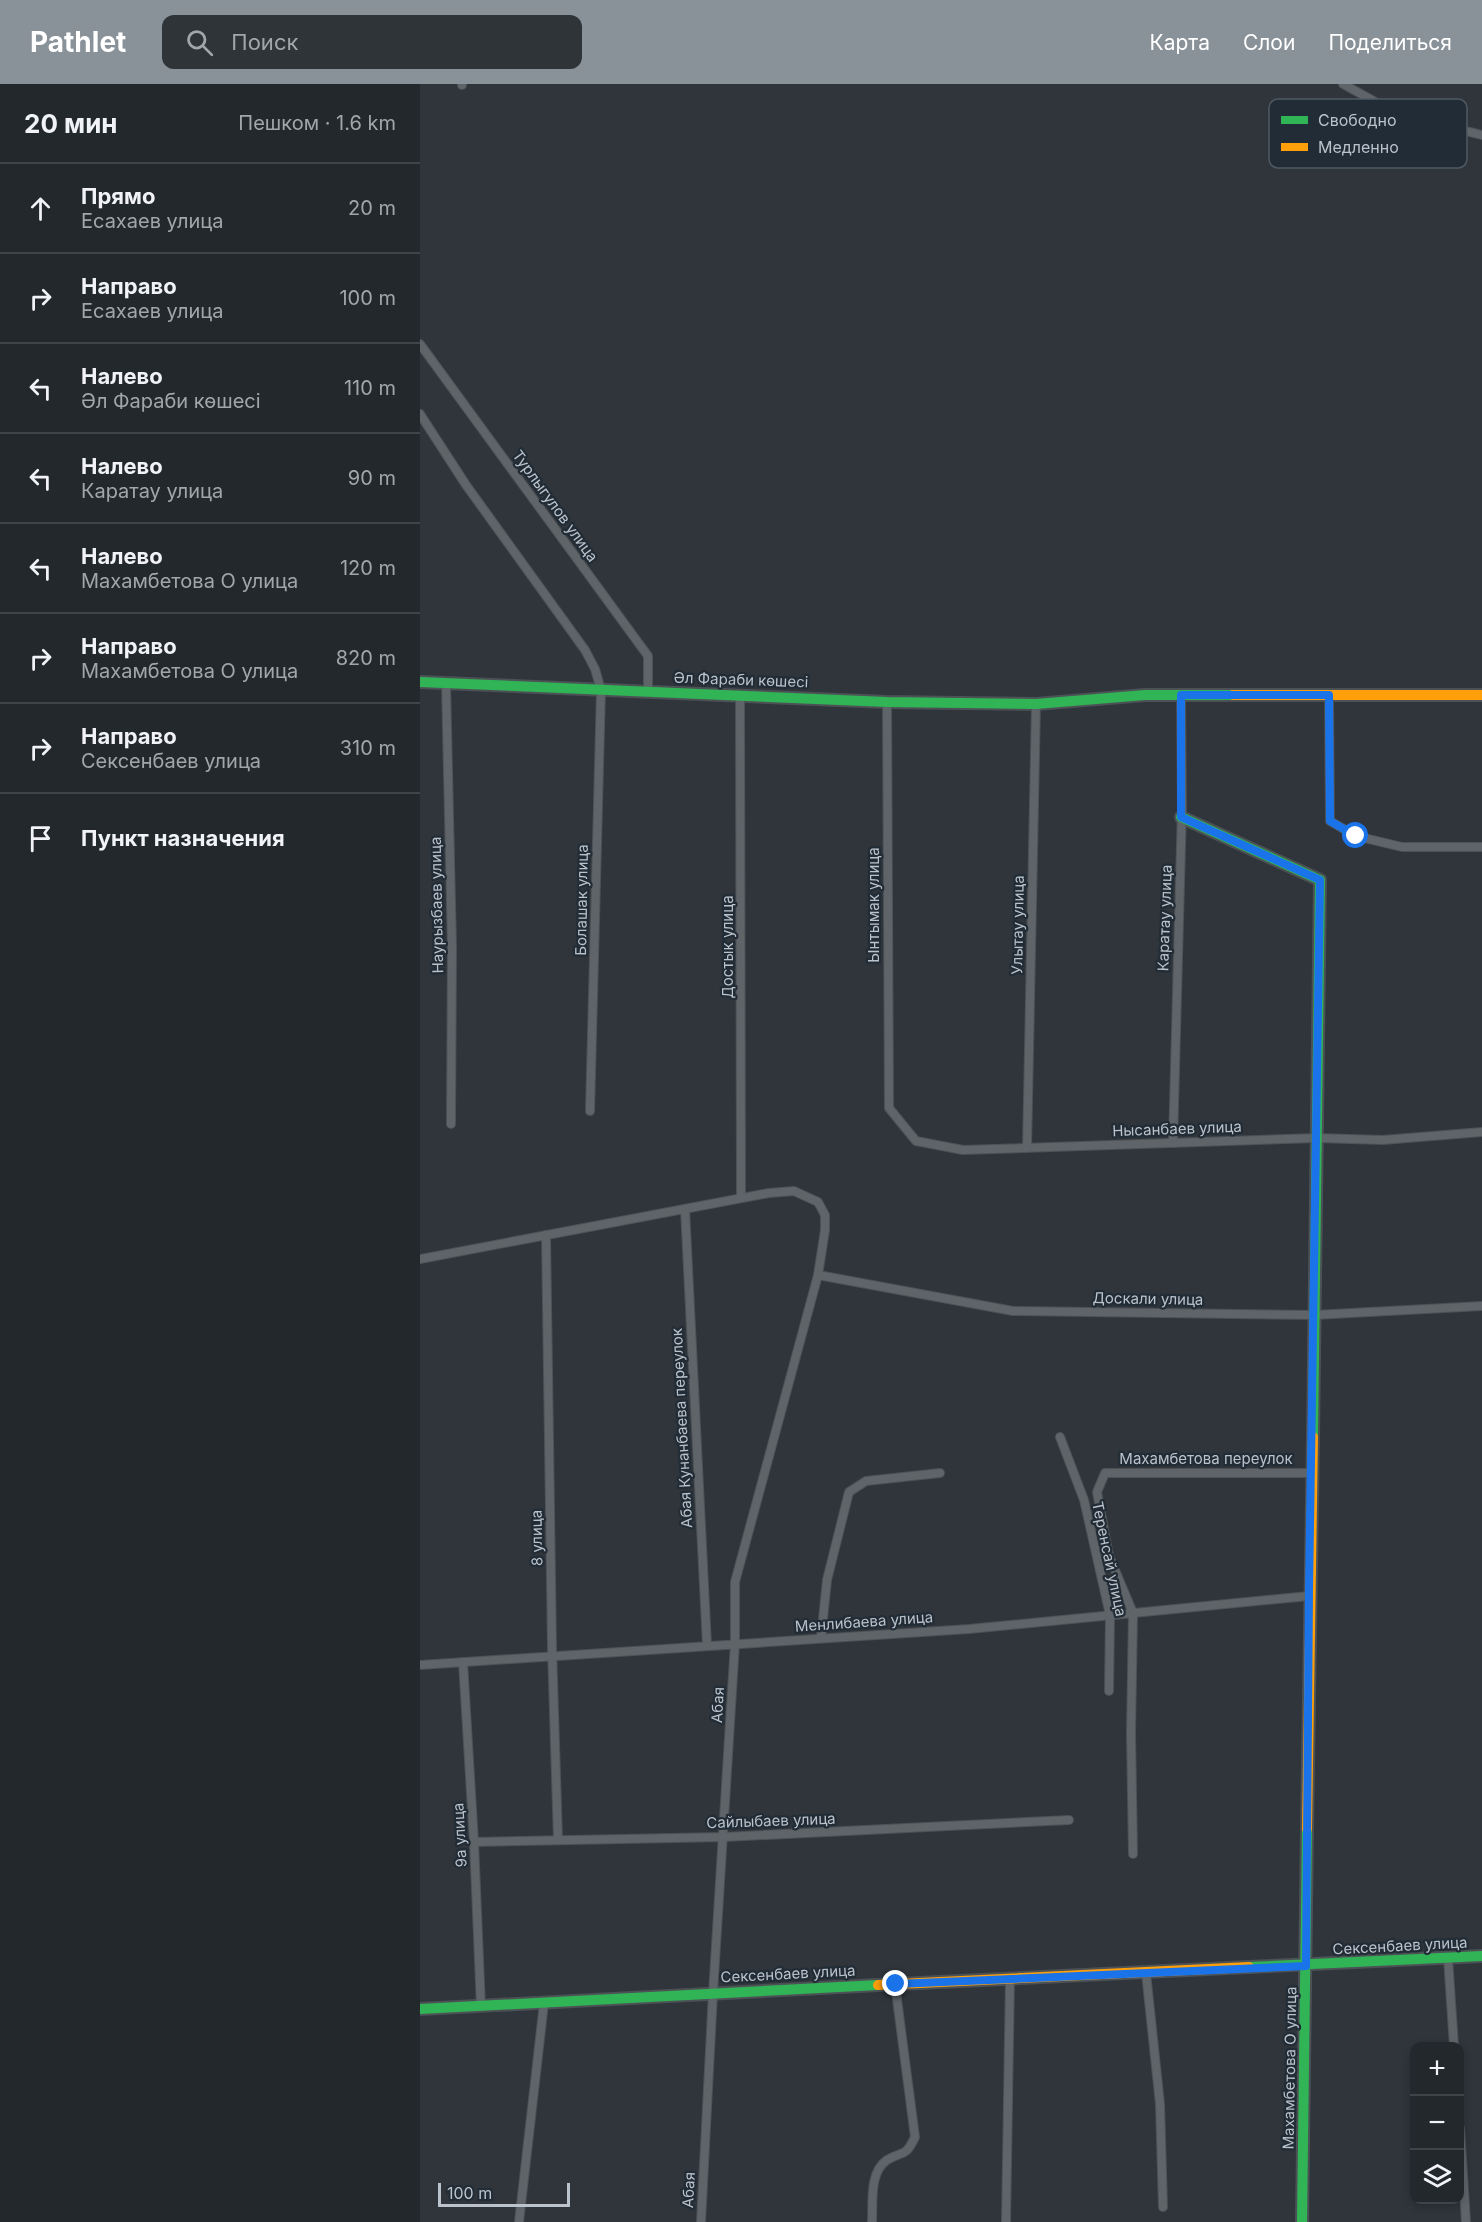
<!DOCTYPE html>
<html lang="ru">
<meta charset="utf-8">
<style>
body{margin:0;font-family:Inter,sans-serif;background:#2f3438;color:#f1f3f6}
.controls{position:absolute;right:18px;bottom:18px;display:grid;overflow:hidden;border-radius:12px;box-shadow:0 3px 9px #0003}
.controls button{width:54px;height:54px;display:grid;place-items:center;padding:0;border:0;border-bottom:2px solid #404448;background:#23282c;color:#f1f3f6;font:30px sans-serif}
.scale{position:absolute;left:18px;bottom:15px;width:132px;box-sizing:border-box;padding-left:6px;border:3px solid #bac2cb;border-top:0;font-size:16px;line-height:21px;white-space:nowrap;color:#bac2cb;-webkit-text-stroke:4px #212c36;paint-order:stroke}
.stop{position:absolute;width:18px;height:18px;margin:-14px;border:4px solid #1a73e8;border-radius:50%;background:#fff}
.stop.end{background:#1a73e8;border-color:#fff;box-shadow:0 2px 6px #0008}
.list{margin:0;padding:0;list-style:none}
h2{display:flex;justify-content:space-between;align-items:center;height:78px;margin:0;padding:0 24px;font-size:26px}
h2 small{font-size:20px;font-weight:400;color:#a3a6a9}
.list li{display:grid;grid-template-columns:39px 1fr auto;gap:18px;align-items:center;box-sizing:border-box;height:90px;padding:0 24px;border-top:2px solid #404448}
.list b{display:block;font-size:22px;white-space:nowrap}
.list p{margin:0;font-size:20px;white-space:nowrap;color:#a3a6a9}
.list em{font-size:20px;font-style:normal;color:#a3a6a9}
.icon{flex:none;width:33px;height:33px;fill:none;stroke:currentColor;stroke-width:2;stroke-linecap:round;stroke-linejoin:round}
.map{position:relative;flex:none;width:1062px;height:2138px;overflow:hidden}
header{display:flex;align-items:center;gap:36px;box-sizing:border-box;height:84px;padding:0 30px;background:#899199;color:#fff}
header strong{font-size:28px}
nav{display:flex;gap:33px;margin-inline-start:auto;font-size:21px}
.search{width:420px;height:54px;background:#2f3438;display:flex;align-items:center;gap:15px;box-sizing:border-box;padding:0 21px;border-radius:12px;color:#a3a6a9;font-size:22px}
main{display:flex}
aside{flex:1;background:#23282c}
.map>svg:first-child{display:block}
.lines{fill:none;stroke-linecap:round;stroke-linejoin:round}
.street-casing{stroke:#4c5156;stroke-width:10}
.fast-casing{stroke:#4c5156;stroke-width:14}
.slow-casing{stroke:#4c5156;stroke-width:14}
.street{stroke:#5f6469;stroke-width:8}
.fast{stroke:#30b455;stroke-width:10}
.slow{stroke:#ff9f0a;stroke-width:10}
.route{stroke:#1a73e8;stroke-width:8}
.labels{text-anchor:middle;stroke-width:4.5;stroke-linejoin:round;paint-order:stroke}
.street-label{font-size:15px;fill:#bac2cb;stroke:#212c36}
.key{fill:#212c36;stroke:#4f5963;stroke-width:1.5}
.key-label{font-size:16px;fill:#bac2cb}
</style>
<header>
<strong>Pathlet</strong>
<div class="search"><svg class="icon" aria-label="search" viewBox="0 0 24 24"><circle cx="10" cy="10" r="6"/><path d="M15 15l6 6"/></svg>Поиск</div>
<nav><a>Карта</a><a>Слои</a><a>Поделиться</a></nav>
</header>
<main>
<aside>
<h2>20 мин<small>Пешком · 1.6 km</small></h2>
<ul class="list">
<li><svg class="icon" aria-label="ahead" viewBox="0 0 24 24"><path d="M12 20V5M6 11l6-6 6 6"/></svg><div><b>Прямо</b><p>Есахаев улица</p></div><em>20 m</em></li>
<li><svg class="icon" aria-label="right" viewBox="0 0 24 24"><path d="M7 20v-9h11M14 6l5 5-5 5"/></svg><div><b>Направо</b><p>Есахаев улица</p></div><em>100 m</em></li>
<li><svg class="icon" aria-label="left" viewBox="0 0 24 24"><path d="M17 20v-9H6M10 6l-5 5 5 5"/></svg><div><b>Налево</b><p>Әл Фараби көшесі</p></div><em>110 m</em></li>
<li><svg class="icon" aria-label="left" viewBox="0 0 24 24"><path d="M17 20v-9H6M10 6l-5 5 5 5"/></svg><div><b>Налево</b><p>Каратау улица</p></div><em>90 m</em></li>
<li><svg class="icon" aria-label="left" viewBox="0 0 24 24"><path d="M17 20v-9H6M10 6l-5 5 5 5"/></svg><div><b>Налево</b><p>Махамбетова О улица</p></div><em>120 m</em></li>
<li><svg class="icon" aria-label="right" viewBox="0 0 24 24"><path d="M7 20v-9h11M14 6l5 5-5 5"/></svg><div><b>Направо</b><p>Махамбетова О улица</p></div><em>820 m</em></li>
<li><svg class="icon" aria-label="right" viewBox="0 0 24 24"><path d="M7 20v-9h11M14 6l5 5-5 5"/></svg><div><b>Направо</b><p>Сексенбаев улица</p></div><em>310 m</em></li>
<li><svg class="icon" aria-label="arrive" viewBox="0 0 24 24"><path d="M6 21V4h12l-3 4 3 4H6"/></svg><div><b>Пункт назначения</b></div></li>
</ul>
</aside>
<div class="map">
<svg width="1062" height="2138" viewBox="0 0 1062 2138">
<rect width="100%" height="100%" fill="#2f353b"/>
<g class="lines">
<!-- street casing -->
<g class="street-casing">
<g id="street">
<polyline points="42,0 42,1"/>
<polyline points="923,0 979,31 1062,51"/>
<polyline points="0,260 228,572 228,608"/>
<polyline points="0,330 46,401 165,566 175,585 181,606 170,1027"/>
<polyline points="26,600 32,863 31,1040"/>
<polyline points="320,611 321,1114"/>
<polyline points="909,611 910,737 936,752 982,763 1062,763"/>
<polyline points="467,618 469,1024 496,1057 543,1066 897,1054 963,1056 1062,1048"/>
<polyline points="753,1059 762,724 761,611"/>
<polyline points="607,1064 616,620"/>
<polyline points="265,1125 287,1561"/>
<polyline points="126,1151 132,1564 138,1756"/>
<polyline points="0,1175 349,1109 374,1107 398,1118 405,1131 405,1146 398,1191 315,1498 315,1559 293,1909 281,2138"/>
<polyline points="398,1191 593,1227 894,1231 1062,1222"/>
<polyline points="640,1353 664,1416 690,1531 689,1607"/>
<polyline points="401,1554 407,1496 429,1408 446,1397 520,1389"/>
<polyline points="43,1578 54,1758 61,1923"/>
<polyline points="0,1581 549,1545 889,1512"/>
<polyline points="54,1758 304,1753 649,1736"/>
<polyline points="713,1770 711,1649 713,1529 689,1472 677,1408 685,1389 891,1389"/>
<polyline points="1028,1874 1034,1962"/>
<polyline points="726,1889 740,2020 743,2123"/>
<polyline points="1040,2044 1046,2138"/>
<polyline points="99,2138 124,1919"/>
<path d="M452,2138C453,2119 449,2088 467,2076C484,2066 485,2074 495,2053L475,1900"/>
<polyline points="586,2138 590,1894"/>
</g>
</g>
<!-- fast casing -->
<g class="fast-casing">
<g id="fast">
<polyline points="0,598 467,618 616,620 725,611 813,611"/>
<polyline points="761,733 900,796 893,1353"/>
<polyline points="829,1883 1062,1872"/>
<polyline points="0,1925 458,1901"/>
<polyline points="882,2138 887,1745"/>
</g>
</g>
<!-- slow casing -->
<g class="slow-casing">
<g id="slow">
<polyline points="813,611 1062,611"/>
<polyline points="887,1745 893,1353"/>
<polyline points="458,1901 829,1883"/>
</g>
</g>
<!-- street -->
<use href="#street" class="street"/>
<!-- fast -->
<use href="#fast" class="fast"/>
<!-- slow -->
<use href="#slow" class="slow"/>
</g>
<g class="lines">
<!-- route -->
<polyline class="route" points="476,1900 886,1882 889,1506 900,796 761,733 761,611 909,611 910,737 936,752"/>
</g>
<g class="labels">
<!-- street labels -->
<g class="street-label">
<text transform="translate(135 422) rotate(54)" y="5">Турлыгулов улица</text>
<text transform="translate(321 596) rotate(2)" y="5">Әл Фараби көшесі</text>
<text transform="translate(162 816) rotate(-89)" y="5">Болашак улица</text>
<text transform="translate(17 821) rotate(-91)" y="5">Наурызбаев улица</text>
<text transform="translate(454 821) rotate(-90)" y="5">Ынтымак улица</text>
<text transform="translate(745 834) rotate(-88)" y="5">Каратау улица</text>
<text transform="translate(598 841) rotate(-89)" y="5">Улытау улица</text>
<text transform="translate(308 863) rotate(-90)" y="5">Достык улица</text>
<text transform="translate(757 1045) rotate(-2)" y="5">Нысанбаев улица</text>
<text transform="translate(728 1215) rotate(1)" y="5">Доскали улица</text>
<text transform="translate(262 1344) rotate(-93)" y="5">Абая Кунанбаева переулок</text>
<text x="786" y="1380">Махамбетова переулок</text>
<text transform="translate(117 1454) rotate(-91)" y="5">8 улица</text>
<text transform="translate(689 1475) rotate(78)" y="5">Теренсай улица</text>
<text transform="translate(444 1538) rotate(-4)" y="5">Менлибаева улица</text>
<text transform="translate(298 1621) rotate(-87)" y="5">Абая</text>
<text transform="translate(351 1737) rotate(-2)" y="5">Сайлыбаев улица</text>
<text transform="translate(40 1751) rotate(-93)" y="5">9а улица</text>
<text transform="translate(980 1862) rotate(-3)" y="5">Сексенбаев улица</text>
<text transform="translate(368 1890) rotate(-3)" y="5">Сексенбаев улица</text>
<text transform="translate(870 1984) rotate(-89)" y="5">Махамбетова О улица</text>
<text transform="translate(269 2106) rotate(-87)" y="5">Абая</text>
</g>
</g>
<!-- legend -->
<rect x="849" y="15" width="198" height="69" rx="9" class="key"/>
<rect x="861" y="32" width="27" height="8" fill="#30b455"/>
<rect x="861" y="59" width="27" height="8" fill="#ff9f0a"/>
<g class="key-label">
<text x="898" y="42">Свободно</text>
<text x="898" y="69">Медленно</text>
</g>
</svg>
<div class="controls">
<button>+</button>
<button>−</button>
<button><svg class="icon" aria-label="layers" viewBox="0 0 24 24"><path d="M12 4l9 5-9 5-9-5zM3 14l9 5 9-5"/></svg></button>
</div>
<div class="scale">100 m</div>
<div class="stop" style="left:936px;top:752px"></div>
<div class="stop end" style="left:476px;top:1900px"></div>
</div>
</main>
